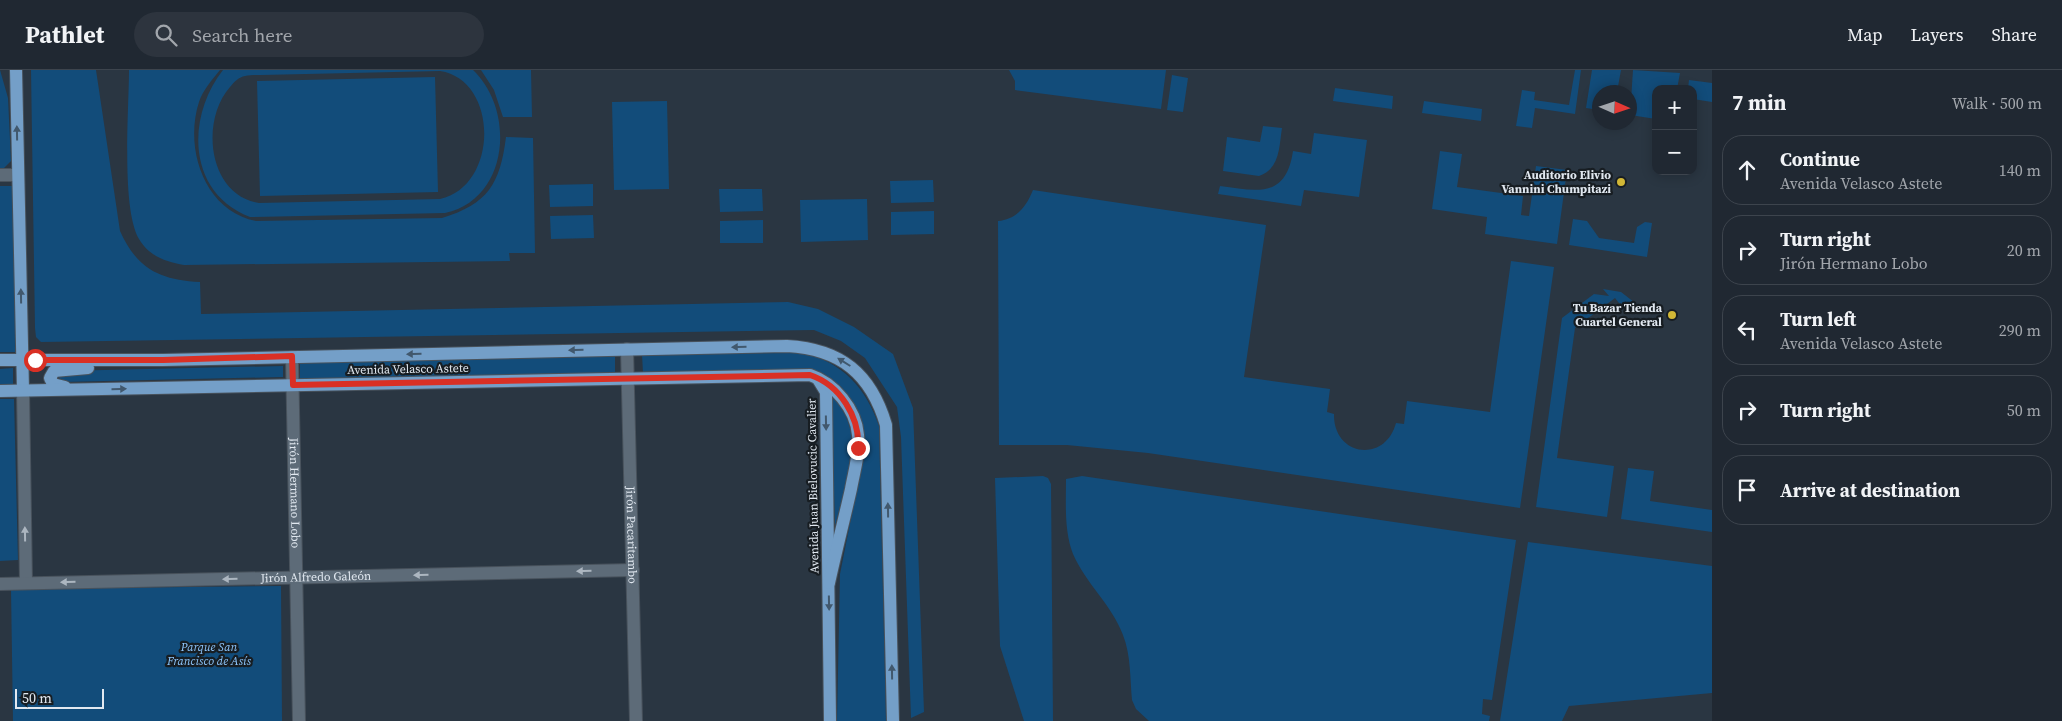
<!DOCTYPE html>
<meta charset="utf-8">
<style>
body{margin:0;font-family:"Source Serif 4",serif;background:#2d343e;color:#f1f3f6}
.controls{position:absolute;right:15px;top:15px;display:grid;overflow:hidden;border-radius:10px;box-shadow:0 2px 12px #0003}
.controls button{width:45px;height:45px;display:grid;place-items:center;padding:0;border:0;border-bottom:1px solid #3d444d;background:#202832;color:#f1f3f6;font:25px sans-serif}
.compass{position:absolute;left:1592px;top:15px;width:45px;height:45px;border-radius:50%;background:#202832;box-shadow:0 2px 12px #0003;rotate:93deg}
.scale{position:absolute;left:15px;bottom:12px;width:89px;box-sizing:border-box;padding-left:5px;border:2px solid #e1e8f0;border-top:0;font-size:14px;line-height:18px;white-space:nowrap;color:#e1e8f0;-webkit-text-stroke:4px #171d22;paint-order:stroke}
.stop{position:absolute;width:15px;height:15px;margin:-11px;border:4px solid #d93025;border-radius:50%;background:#fff}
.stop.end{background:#d93025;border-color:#fff;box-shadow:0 1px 5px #0008}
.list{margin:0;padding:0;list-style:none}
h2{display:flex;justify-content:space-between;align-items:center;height:65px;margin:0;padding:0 20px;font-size:21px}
h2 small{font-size:16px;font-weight:400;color:#a2a6ac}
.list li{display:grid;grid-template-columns:32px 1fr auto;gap:15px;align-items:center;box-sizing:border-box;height:70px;margin:0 10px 10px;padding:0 10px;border:1px solid #3d444d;border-radius:20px}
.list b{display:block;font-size:19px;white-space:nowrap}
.list p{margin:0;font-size:16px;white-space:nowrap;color:#a2a6ac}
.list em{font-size:16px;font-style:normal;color:#a2a6ac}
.icon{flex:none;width:28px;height:28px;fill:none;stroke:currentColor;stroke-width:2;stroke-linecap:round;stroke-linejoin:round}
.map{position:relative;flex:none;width:1712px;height:651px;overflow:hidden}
header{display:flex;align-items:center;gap:30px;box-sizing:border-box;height:70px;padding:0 25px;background:#202832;border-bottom:1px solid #3d444d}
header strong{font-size:24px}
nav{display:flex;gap:28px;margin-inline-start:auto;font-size:18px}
.search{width:350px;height:45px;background:#2d343e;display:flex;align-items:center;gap:12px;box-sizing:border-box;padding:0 18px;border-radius:28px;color:#a2a6ac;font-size:19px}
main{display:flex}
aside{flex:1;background:#202832}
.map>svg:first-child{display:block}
.green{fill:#124c7a;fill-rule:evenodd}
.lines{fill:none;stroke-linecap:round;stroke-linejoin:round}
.minor-casing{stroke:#48525c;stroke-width:14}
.major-casing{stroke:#48525c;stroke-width:14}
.minor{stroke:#5d6b78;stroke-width:12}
.major{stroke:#749fc8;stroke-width:12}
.oneway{fill:#41586d}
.oneway2{fill:#acb6c0}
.route{stroke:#d93025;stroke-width:6}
.poi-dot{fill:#d1b736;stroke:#171d22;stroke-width:2}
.labels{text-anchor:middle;stroke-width:4.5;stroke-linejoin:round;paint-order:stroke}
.poi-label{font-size:12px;font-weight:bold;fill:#e1e8f0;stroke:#171d22;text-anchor:end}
.street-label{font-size:12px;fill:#e1e8f0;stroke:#171d22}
.park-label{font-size:12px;font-style:italic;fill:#8ec6fc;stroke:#171d22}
</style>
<header>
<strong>Pathlet</strong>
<div class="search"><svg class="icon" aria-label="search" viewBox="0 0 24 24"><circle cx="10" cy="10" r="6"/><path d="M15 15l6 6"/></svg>Search here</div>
<nav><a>Map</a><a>Layers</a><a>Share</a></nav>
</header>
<main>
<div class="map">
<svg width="1712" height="651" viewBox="0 0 1712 651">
<rect width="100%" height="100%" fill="#2a3642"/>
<!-- green -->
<g class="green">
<polygon points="0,0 8,28 11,91 4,98 0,98"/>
<path d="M31,0H96L120,161C137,199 160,210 200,212L201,244L788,232L818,239L854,257L893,284L913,338L924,642L911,648L901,367L897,337L865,288L841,271L814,260L41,272L36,267L35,258Z"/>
<path d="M129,0H220C212,10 203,20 199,32C184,78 204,141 256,151L442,148C488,134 500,114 506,67L533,68L535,183H509L510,191L184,195C166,192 149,186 139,169C121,138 129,39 129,0Z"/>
<path d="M223,0H473C516,41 509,129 445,143L250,147C187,123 186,47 223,0ZM440,1C499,10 499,116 440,129L259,133C208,125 200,51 230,17C234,12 239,7 245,6C250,5 256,5 261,5Z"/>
<polygon points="481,0 531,0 532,47 503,47 494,20"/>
<polygon points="1009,0 1166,0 1161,39 1015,20 1015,11"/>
<polygon points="1575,0 1581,0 1575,44 1535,38 1532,58 1516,56 1522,20 1535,22 1534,30 1569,35"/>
<polygon points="1592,0 1621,0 1617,22 1600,22 1599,40 1586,38"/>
<polygon points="1633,0 1680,3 1677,19 1656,19 1656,49 1630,45"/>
<polygon points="1172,5 1188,8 1183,42 1167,40"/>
<polygon points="435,7 438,122 260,126 257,11"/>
<polygon points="1689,10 1712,13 1712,32 1693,29 1693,19 1688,19"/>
<polygon points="1335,18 1393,26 1392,39 1333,31"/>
<polygon points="667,31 669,119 614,120 612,32"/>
<polygon points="1424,31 1482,39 1481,51 1422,43"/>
<path d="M1263,56L1282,58C1279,77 1280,99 1259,106L1223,101L1227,67L1260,72Z"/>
<path d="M1314,63L1367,70L1359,127L1304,120L1301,136L1218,124L1220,116C1257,121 1286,129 1293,81L1311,84Z"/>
<polygon points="1440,81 1462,84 1457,117 1523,126 1521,145 1529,146 1536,96 1567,100 1557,174 1485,164 1487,147 1432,139"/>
<polygon points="933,110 934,132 891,133 890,111"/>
<polygon points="593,114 593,136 550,137 549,115"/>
<polygon points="0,116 14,116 15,282 0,282"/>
<polygon points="719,119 762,119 763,141 720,142"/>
<path d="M1033,120L1266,155L1244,307L1330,319L1327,342L1334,344C1333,386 1385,394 1396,353L1404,354L1407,331L1490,342L1511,191L1554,197L1520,438L1148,383L1067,375H999L998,151C1017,149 1026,137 1033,120Z"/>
<polygon points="867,129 868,170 801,172 800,130"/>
<polygon points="934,141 934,164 891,165 891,142"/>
<polygon points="593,145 594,168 551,169 550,146"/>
<polygon points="1573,149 1587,151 1599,168 1634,173 1637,157 1645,152 1652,153 1647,187 1569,175"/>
<polygon points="763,150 763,173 720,173 720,151"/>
<polygon points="1603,219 1621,222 1639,236 1619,233 1615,228 1575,258 1557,388 1614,396 1607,447 1536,437 1562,248 1594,224 1609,226"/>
<path d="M804,283C843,293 866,318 879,356L886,651H837L840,504L865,378L859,345L829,308L643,303L642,284Z"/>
<polygon points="615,284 615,303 300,309 300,290"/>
<polygon points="283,296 283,307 62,312 58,306 61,301"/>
<polygon points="13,298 13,315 0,315 0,299"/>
<path d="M831,325C869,365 847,409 835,456Z"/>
<polygon points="0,329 14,329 18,490 0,491"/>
<polygon points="1628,398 1654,401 1650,431 1712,440 1712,462 1621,449"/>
<polygon points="1043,406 1048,408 1051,414 1053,651 1024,651 1000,576 995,408"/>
<path d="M1082,406L1516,470L1492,630L1483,629L1482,644L1490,646L1489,651H1149L1136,639L1132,630C1130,609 1131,585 1123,565C1112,535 1086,514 1073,484C1064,461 1066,434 1066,409Z"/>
<polygon points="1528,472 1712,496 1712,623 1569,636 1562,651 1500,651"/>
<polygon points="281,516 282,651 13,651 11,519"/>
</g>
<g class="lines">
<!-- minor casing -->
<g class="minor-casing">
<g id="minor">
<polyline points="0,105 18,105"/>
<path id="s1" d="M627,279L636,651"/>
<path id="s2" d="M292,287L299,651"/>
<polyline points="23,320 26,513"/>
<path id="s3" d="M0,514L633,500"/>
</g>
</g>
<!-- major casing -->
<g class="major-casing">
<g id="major">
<polyline points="16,0 23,320"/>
<path d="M0,290H163L787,276C841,279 871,304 886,355L893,651"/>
<polyline points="818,309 826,322 830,651"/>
<polyline points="65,317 53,314 50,308 54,301 88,298"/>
<path d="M0,321L810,305C834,313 856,339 858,365C860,383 854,402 851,419C844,450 836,481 829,513"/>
</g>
</g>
<!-- minor -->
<use href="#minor" class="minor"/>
<!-- major -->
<use href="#major" class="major"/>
</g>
<!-- one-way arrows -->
<defs><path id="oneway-solid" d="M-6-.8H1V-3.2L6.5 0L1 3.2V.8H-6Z" transform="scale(1.25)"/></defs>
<g class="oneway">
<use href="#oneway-solid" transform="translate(17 63) rotate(-91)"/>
<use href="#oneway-solid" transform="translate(21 226) rotate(-91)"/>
<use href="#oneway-solid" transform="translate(739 277) rotate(179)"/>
<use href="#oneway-solid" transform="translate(576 280) rotate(179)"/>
<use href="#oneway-solid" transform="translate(414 284) rotate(179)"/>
<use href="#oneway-solid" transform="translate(844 292) rotate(-148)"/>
<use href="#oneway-solid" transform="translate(119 319) rotate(-1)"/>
<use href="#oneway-solid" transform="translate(826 353) rotate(89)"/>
<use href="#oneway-solid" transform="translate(888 440) rotate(-91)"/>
<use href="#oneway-solid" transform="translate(829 533) rotate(89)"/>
<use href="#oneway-solid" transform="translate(892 602) rotate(-91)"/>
</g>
<g class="oneway2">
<use href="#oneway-solid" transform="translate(25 464) rotate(-91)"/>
<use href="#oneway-solid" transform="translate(584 501) rotate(179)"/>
<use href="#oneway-solid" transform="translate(421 505) rotate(179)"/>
<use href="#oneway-solid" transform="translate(230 509) rotate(179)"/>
<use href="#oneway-solid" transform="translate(68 512) rotate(179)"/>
</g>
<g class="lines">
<!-- route -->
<path class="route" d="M35,290H163L292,286L293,315L810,305C840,315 860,347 858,378"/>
</g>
<!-- markers -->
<g class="poi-dot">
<circle cx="1621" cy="112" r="5"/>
<circle cx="1672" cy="245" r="5"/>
</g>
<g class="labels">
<!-- poi labels -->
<g class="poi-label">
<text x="1611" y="109">Auditorio Elivio<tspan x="1611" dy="14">Vannini Chumpitazi</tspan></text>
<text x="1662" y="242">Tu Bazar Tienda<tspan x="1662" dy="14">Cuartel General</tspan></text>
</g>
<!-- street labels -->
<g class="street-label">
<text transform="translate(408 299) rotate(-1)" y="4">Avenida Velasco Astete</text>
<text transform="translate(813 416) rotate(-91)" y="4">Avenida Juan Bielovucic Cavalier</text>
<text dy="4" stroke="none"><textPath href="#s2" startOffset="136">Jirón Hermano Lobo</textPath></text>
<text dy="4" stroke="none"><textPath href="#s1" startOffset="186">Jirón Pacaritambo</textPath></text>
<text dy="4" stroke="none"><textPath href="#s3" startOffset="316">Jirón Alfredo Galeón</textPath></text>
</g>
<!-- park labels -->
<g class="park-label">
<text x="209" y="581">Parque San<tspan x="209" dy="14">Francisco de Asís</tspan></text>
</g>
</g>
</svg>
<div class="controls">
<button>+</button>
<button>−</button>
</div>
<svg class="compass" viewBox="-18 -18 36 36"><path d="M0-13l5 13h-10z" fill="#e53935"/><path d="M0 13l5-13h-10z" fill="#a2a6ac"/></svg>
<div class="scale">50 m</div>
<div class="stop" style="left:35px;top:290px"></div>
<div class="stop end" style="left:858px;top:378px"></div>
</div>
<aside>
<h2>7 min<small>Walk · 500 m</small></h2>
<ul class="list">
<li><svg class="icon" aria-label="ahead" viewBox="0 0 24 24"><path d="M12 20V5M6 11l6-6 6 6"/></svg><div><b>Continue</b><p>Avenida Velasco Astete</p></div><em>140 m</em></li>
<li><svg class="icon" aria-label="right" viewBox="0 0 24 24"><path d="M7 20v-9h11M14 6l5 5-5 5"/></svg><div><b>Turn right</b><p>Jirón Hermano Lobo</p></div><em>20 m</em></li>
<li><svg class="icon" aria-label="left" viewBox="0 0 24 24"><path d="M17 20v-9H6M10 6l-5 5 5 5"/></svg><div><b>Turn left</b><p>Avenida Velasco Astete</p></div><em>290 m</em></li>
<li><svg class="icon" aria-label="right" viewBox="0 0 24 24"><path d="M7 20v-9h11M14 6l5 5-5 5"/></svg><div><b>Turn right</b></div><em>50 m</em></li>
<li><svg class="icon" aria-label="arrive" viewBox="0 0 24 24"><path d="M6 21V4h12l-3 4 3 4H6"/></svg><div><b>Arrive at destination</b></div></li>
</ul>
</aside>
</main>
